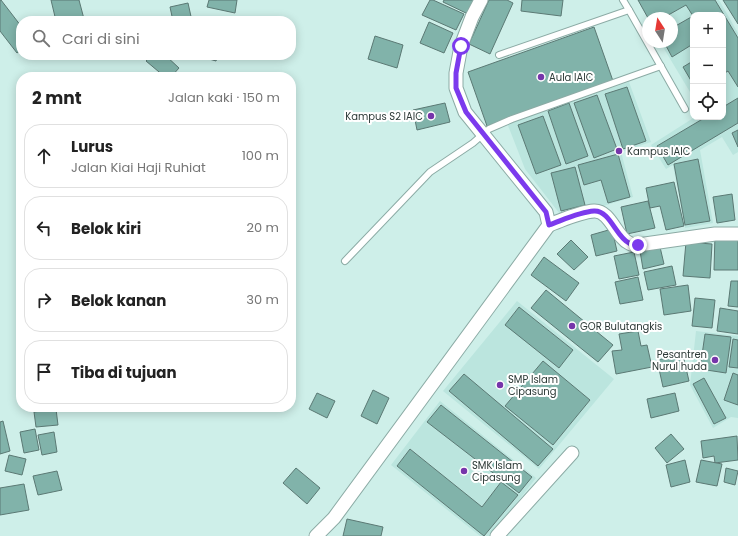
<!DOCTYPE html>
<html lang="id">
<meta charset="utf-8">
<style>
body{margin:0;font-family:Poppins,sans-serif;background:#f6f6f6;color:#222}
.controls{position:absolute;right:12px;top:12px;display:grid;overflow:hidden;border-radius:8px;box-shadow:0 2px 10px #0003}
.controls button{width:36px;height:36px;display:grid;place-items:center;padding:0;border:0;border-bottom:1px solid #e0e0e0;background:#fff;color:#222;font:20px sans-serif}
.compass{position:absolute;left:642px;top:12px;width:36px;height:36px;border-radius:50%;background:#fff;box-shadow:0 2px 10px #0003;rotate:348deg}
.stop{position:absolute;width:12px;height:12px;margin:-9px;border:3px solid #7c3aed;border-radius:50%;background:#fff}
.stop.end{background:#7c3aed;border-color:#fff;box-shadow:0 1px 4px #0008}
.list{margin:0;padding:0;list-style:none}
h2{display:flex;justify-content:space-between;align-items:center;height:52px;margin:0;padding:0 16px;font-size:17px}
h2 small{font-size:13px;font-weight:400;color:#767676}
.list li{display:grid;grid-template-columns:26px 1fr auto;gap:12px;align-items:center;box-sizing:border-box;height:64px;margin:0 8px 8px;padding:0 8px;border:1px solid #e0e0e0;border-radius:16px}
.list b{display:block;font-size:15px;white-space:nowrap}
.list p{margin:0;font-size:13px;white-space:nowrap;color:#767676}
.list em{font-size:13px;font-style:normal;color:#767676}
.icon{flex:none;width:22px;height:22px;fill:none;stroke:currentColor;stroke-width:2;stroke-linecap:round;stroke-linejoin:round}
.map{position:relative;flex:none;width:738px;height:536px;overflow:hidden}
.search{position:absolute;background:#fff;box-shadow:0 2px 10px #0003;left:16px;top:16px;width:280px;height:44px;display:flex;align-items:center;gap:10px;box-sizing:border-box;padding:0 14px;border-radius:16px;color:#767676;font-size:15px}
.panel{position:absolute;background:#fff;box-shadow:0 2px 10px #0003;left:16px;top:72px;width:280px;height:340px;border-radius:16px}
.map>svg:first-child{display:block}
.built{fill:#bbe5de;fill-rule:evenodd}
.building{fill:#81b3aa;stroke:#5b7974}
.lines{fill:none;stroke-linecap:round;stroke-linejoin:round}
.service-casing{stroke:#8caba5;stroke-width:8}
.minor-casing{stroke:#8caba5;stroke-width:15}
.service{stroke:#fff;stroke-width:6}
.minor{stroke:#fff;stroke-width:13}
.route{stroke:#7c3aed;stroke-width:5}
.poi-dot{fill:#7635aa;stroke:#fff;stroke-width:1.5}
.labels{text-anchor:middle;stroke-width:4;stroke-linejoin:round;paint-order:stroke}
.poi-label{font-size:10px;fill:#2c3936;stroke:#fff;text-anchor:start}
</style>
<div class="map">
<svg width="738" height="536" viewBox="0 0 738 536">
<rect width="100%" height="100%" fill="#ceefe9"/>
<!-- built -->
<g class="built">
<polygon points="715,0 719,0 738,33 738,38"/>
<polygon points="686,5 693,16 672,28 672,18 663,18"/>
<polygon points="660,42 664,42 672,56 693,44 693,61 683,67 693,84 693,97"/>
<polygon points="728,71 738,87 738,98 723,107 723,74"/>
<path d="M629,82L651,142L621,152L633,197L563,218L525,169L507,123ZM627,87L646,141L623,148L605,94ZM597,95L617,149L594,158L574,103ZM569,104L588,156L566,164L548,111ZM543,116L561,165L536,174L518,125ZM618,154L630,197L608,203L601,180L584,184L579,165Z"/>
<path d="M695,117H706L657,146L668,164L738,123V130L732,133L738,147V152L733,155L722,137L700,150L713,223L685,228L673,165L666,169L651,145ZM698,160L710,220L686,225L674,164Z"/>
<path d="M517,301L614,379L539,469L443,391ZM519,307L573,350L559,367L505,325ZM543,361L590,400L553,445L505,406ZM464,374L552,449L450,391Z"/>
<polygon points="696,331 738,336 738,418 731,417 713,428 690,385"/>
<path d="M440,401L536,478L491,536H485L517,495L501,482L482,507L411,449L397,466L484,536H480L391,465ZM441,405L532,476L519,493L428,422Z"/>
</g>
<!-- building -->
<g class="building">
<polygon points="0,0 1,0 21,26 21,50 17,53 0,31"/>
<polygon points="51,0 79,0 84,19 77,21 56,21"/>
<polygon points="209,0 237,0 235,13 207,7"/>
<polygon points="430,0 433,0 464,14 456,30 422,15"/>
<polygon points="444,0 475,0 468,14 443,2"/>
<polygon points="489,0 507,0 513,3 490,54 469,44"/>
<polygon points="522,0 563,0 561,16 521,11"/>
<polygon points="638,0 715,0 738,38 738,87 728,71 723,74 723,15 693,15 693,44 672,57 664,42 672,42 672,28 693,16 686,5 663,18 648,18"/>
<polygon points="723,0 738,0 738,24"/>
<polygon points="188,3 192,21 173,21 170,7"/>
<polygon points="429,22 453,33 444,53 420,43"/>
<polygon points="594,27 613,81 487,126 468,72"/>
<polygon points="375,36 403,45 397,68 368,59"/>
<polygon points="152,55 165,55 179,68 171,77 165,77 146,61"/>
<polygon points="199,55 218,55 216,61 199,56"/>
<polygon points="693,61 693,84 683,67"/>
<polygon points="627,87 646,141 623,149 605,94"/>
<polygon points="597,95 617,149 594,158 574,103"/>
<polygon points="738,98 738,123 668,165 657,146 706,117 723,117 723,107"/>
<polygon points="445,103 450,122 417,130 413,110"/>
<polygon points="569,103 588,156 566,164 548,111"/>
<polygon points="543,116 561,165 536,174 518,125"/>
<polygon points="738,130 738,147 732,133"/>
<polygon points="618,154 630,197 608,203 601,180 584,185 578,165"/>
<polygon points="698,159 710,221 685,225 674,164"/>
<polygon points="575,167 585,205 561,211 551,173"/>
<polygon points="674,182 684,226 666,230 660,206 650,208 646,188"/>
<polygon points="732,194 735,220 717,223 713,197"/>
<polygon points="648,201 655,228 627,234 621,207"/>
<polygon points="612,229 617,251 596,256 591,235"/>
<polygon points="715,235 738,235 738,270 714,270"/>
<polygon points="571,240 588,257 574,270 557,254"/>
<polygon points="686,242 712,244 710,278 683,276"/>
<polygon points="660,247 664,264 643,269 640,251"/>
<polygon points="634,252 639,275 619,279 614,256"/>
<polygon points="544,257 579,283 566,301 531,275"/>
<polygon points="672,266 676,285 648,290 644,272"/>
<polygon points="638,277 643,300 620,304 615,282"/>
<polygon points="731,281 738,281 738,307 728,306"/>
<polygon points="688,285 691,311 664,315 660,289"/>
<polygon points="546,290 613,345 598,362 531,308"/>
<polygon points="695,298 715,300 712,328 692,326"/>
<polygon points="519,307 573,350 559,368 505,325"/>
<polygon points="720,308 738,311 738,334 717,331"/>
<polygon points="638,331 641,346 647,345 652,367 616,374 612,351 622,350 619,334"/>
<polygon points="705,334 731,337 726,373 700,369"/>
<polygon points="733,339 738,340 738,368 729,367"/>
<polygon points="683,355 689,381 663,387 657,360"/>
<polygon points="543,361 590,400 553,445 505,406"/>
<polygon points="733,373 738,375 738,405 724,400"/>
<polygon points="464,374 553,449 538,466 449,391"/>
<polygon points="704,378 726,418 714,424 693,384"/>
<polygon points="373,390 389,398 377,424 361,416"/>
<polygon points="317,393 335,401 327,418 309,409"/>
<polygon points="675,393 679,411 651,418 647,399"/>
<polygon points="441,405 532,477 519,493 427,422"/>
<polygon points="56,409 58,425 36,427 34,412"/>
<polygon points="3,421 10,451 0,454 0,422"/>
<polygon points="35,429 39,450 24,453 20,432"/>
<polygon points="54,432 57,452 42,455 38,435"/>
<polygon points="671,434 684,449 667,463 655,448"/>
<polygon points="737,436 738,460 715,463 714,456 703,458 701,441"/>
<polygon points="410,449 482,507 501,482 518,495 484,536 397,466"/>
<polygon points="9,455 26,459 22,475 5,471"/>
<polygon points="685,460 690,482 671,487 666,465"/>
<polygon points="701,460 722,464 717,486 696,482"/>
<polygon points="296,468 320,488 307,504 283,483"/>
<polygon points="726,468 738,471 735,485 724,482"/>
<polygon points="57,471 62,490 38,495 33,476"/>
<polygon points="24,484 29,510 0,515 0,488"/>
<polygon points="347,519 383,527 381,536 343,536"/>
</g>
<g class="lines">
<!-- service casing -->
<g class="service-casing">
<g id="service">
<polyline points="623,0 629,10 685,109"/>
<polyline points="499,55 629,10"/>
<polyline points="345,261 430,172 473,143 489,129 512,119 661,66"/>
</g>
</g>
<!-- minor casing -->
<g class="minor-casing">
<g id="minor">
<path d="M549,225C563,220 579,212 594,211C610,210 616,237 629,243C631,245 635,245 638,245L715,234H738"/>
<polyline points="316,536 334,518 549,225 546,212 465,112 456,88 456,73 461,46 472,17 481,0"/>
<polyline points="497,536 572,453"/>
</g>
</g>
<!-- service -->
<use href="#service" class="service"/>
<!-- minor -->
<use href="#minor" class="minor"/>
</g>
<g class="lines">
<!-- route -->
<path class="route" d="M461,46L456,73V88L466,112L546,212L549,225C563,220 579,212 594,211C610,210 616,237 629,243C631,245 635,245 638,245"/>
</g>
<!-- markers -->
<g class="poi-dot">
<circle cx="541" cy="77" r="4"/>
<circle cx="431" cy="116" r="4"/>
<circle cx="619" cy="151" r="4"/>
<circle cx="572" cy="326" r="4"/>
<circle cx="715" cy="360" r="4"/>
<circle cx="500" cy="385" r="4"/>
<circle cx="464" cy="471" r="4"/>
</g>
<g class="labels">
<!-- poi labels -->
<g class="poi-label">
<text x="549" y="81">Aula IAIC</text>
<text x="423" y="120" text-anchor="end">Kampus S2 IAIC</text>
<text x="627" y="155">Kampus IAIC</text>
<text x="580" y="330">GOR Bulutangkis</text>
<text x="707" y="358" text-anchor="end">Pesantren<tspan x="707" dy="12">Nurul huda</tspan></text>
<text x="508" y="383">SMP Islam<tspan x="508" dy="12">Cipasung</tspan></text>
<text x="472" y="469">SMK Islam<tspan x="472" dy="12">Cipasung</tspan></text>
</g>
</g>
</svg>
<div class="controls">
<button>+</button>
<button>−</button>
<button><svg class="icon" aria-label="locate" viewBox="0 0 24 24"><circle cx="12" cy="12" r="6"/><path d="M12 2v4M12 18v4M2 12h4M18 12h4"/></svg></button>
</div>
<svg class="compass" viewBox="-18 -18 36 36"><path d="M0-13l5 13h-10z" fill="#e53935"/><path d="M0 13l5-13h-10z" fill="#767676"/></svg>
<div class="stop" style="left:461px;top:46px"></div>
<div class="stop end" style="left:638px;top:245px"></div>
<div class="search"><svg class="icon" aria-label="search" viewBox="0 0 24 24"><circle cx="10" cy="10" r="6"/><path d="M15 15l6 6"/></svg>Cari di sini</div>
<section class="panel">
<h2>2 mnt<small>Jalan kaki · 150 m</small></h2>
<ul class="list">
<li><svg class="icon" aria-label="ahead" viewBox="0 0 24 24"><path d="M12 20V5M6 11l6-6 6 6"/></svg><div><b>Lurus</b><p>Jalan Kiai Haji Ruhiat</p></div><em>100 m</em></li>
<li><svg class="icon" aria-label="left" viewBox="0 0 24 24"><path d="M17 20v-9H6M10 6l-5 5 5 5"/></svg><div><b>Belok kiri</b></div><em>20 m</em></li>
<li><svg class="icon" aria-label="right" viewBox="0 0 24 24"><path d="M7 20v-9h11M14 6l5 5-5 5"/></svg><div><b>Belok kanan</b></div><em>30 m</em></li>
<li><svg class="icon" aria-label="arrive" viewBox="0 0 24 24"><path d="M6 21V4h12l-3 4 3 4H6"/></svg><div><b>Tiba di tujuan</b></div></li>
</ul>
</section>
</div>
